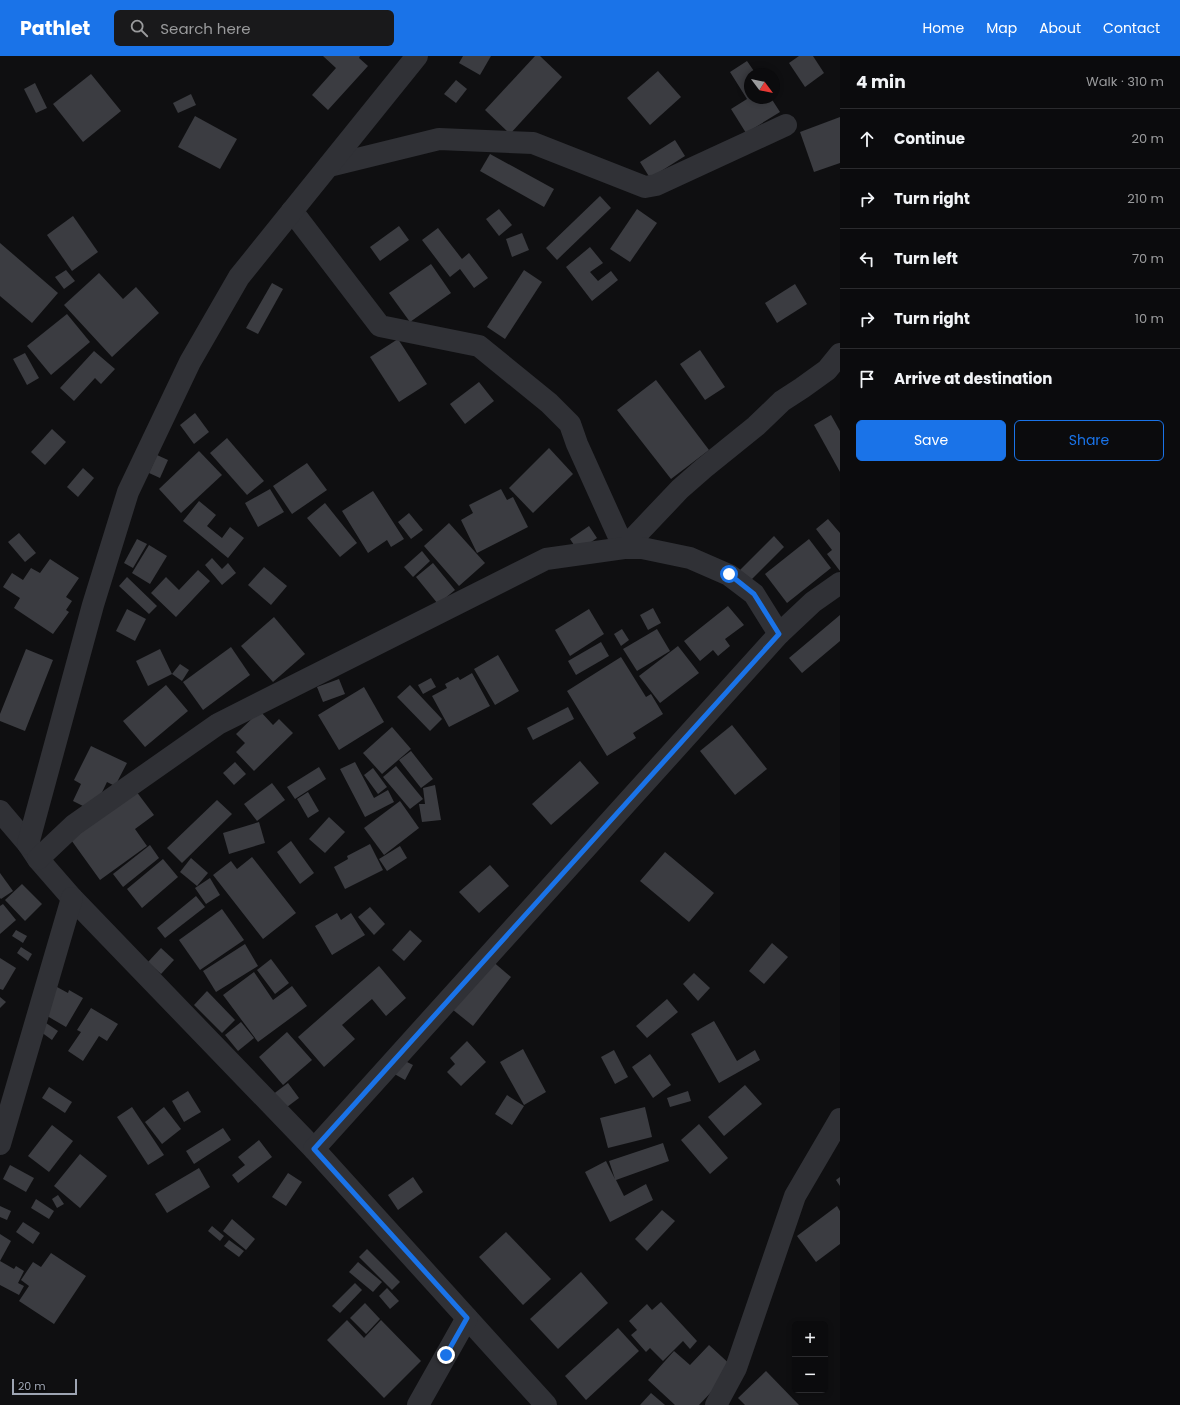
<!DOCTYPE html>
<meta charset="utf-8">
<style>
body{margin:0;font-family:Poppins,sans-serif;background:#19191b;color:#f1f3f6}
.controls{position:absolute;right:12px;bottom:12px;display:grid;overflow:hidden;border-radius:6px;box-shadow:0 2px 6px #0003}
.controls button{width:36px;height:36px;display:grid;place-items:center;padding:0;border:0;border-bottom:1px solid #2b2b2e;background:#0b0b0d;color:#f1f3f6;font:20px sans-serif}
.compass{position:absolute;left:744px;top:12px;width:36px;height:36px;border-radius:50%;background:#0b0b0d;box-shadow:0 2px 6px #0003;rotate:122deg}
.scale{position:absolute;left:12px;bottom:10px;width:65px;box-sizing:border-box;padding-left:4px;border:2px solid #9ea5b3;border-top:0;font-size:11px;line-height:14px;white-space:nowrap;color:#9ea5b3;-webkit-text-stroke:3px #0a0a0b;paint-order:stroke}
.stop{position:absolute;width:12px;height:12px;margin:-9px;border:3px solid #1a73e8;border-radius:50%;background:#fff}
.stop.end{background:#1a73e8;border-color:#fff;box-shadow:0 1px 4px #0008}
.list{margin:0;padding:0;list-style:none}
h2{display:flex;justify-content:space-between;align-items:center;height:52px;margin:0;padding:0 16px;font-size:17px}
h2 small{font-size:13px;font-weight:400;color:#9a9b9d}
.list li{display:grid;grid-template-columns:26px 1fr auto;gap:12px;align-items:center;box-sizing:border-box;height:60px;padding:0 16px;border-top:1px solid #2b2b2e}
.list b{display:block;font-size:15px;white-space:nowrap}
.list em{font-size:13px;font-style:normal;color:#9a9b9d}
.actions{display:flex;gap:8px;padding:12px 16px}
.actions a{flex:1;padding:9px 0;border:1px solid #1a73e8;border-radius:6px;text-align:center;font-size:14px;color:#1a73e8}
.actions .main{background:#1a73e8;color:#fff}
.icon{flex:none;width:22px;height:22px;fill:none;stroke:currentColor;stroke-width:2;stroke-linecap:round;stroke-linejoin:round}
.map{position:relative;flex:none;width:840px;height:1349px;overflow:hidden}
header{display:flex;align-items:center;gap:24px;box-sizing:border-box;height:56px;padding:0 20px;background:#1a73e8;color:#fff}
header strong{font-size:19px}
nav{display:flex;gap:22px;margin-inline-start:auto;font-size:14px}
.search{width:280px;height:36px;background:#19191b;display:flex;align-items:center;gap:10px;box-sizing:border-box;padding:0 14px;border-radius:6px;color:#9a9b9d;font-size:15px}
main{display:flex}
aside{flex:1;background:#0b0b0d}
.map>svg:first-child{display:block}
.building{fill:#3b3c41}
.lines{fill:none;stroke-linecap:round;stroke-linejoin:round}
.minor{stroke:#303136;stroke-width:22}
.route{stroke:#1a73e8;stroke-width:5}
</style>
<header>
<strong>Pathlet</strong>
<div class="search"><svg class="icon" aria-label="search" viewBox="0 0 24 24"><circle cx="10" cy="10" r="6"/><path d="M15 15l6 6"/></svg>Search here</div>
<nav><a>Home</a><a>Map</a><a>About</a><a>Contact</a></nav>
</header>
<main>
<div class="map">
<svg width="840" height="1349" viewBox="0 0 840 1349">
<rect width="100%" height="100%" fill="#0f0f11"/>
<!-- building -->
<g class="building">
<polygon points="323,0 360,0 359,2 368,10 328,54 312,39 336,12"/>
<polygon points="463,0 491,0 480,19 459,7"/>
<polygon points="535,0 540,0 562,21 510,78 485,54"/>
<polygon points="799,0 813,0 824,17 805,31 789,7"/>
<polygon points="747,5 756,18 750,18 750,42 771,42 780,56 746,77 731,53 747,43 730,16"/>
<polygon points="658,15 681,41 650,69 627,42"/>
<polygon points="91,18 121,55 83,86 53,48"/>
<polygon points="456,24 467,33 456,47 444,38"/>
<polygon points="35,27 47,52 36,57 24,33"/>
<polygon points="191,38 196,49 178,57 173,47"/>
<polygon points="195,60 237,83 220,113 178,91"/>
<polygon points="840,61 840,107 814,116 800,76"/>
<polygon points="675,84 685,100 650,122 640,106"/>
<polygon points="490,98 554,133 544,151 480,115"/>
<polygon points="600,140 611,152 557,204 546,192"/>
<polygon points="499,153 512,169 499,180 486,163"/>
<polygon points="637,153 657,167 630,206 610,193"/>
<polygon points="73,160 98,196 72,215 47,179"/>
<polygon points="399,170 409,184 380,205 370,191"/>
<polygon points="438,172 462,203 469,197 488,222 474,232 460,213 450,221 422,184"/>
<polygon points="522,177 529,194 512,201 506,183"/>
<polygon points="0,187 58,237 32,267 0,240"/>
<polygon points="590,191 603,207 590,216 598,225 611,215 618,224 592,245 566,211"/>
<polygon points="431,208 451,237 410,266 389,237"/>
<polygon points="66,214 75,225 64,233 55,221"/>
<polygon points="524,214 542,226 505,283 487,271"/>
<polygon points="99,217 123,243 136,231 159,257 112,301 64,249"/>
<polygon points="272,227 283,233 258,278 246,272"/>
<polygon points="795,228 807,248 777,267 765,247"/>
<polygon points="67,258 90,286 51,319 27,290"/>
<polygon points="398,283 427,328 399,346 370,301"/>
<polygon points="700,294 725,331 705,344 680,308"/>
<polygon points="94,295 115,313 101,328 95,322 74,345 60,332"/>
<polygon points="25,297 39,322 27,329 13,303"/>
<polygon points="656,324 709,394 671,423 617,354"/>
<polygon points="479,326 494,345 465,368 450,348"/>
<polygon points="195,357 209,376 194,388 180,369"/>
<polygon points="831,359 840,375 840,416 814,369"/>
<polygon points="52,373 66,386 45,409 31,396"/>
<polygon points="227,382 264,425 247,439 210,397"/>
<polygon points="549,392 573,418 533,457 509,432"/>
<polygon points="199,395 222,419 181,457 159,433"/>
<polygon points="157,399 168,404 160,422 149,417"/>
<polygon points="307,407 327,434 292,458 273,430"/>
<polygon points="83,412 94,422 78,441 67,431"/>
<polygon points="270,433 284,456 258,471 245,447"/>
<polygon points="501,433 507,444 513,441 528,471 477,497 461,464 473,457 469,449"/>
<polygon points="373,435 404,483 391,491 387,484 368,497 342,455"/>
<polygon points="199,445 216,459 207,470 222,482 230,471 244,482 228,502 183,465"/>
<polygon points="325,447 357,487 340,501 307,462"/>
<polygon points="409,457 423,474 411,483 398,466"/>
<polygon points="828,463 840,477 840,515 827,498 832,494 816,473"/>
<polygon points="449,467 485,507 459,530 424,490"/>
<polygon points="589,470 597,482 578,495 570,483"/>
<polygon points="19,477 36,497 25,506 8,486"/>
<polygon points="774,480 784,491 747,528 736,518"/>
<polygon points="137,483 147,488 133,512 124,507"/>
<polygon points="809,483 831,512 787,547 765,518"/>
<polygon points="149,489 167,500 150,528 132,517"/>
<polygon points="422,495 430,505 413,521 404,511"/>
<polygon points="212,502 222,513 228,507 236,517 222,529 205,509"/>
<polygon points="50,503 79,522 66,541 72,545 66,554 69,556 53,578 14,552 20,542 3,531 12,517 23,524 31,512 40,517"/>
<polygon points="433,507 455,534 438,548 416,521"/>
<polygon points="264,511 287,530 271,549 248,529"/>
<polygon points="198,514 210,525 176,561 151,537 166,521 179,534"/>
<polygon points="127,521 157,550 149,558 119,530"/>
<polygon points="728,550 744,569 725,583 730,590 718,600 713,594 700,605 684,585"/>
<polygon points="653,552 661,567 648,574 640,559"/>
<polygon points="127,553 146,563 135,585 116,575"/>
<polygon points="589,553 604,578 570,600 555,574"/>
<polygon points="840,559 840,585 802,617 789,602"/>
<polygon points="274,561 305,598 273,626 241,590"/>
<polygon points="622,573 629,584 621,590 614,578"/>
<polygon points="657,573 670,595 637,615 623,593"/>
<polygon points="601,586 609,600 576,619 568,605"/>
<polygon points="678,590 699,617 660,647 639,620"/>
<polygon points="231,591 250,619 203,654 183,626"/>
<polygon points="26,593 53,604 25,675 0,665 0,658"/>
<polygon points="160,593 172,618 148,630 136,605"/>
<polygon points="498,599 519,635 495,649 474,613"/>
<polygon points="621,601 646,641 651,638 663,658 633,677 636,682 607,700 567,635"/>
<polygon points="180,608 189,614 182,625 172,618"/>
<polygon points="472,617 490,650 449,671 432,640 447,632 445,628 458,621 460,624"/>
<polygon points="431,622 436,631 423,638 418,629"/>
<polygon points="339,623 345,638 323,646 317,631"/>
<polygon points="166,629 188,655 145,691 123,665"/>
<polygon points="410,629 442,663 430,675 397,641"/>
<polygon points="364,631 384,666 339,694 318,659"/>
<polygon points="568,651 574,663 533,684 527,672"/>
<polygon points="260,655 273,669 279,663 293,677 254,715 236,696 245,687 236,678"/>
<polygon points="732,669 767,713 735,739 700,695"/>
<polygon points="392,671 411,693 382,718 363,697"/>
<polygon points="91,690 127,707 115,730 107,726 93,755 73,745 81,728 74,724"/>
<polygon points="411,695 433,723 421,732 399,704"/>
<polygon points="580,705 599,727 551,769 532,748"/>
<polygon points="235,706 246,718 234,729 223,717"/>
<polygon points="355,706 374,742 388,734 394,746 365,761 340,713"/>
<polygon points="396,710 423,743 410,753 383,721"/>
<polygon points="319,711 326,723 295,743 287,731"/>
<polygon points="373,712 387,731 378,738 364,719"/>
<polygon points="272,727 285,744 257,765 244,748"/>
<polygon points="435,729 441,764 422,766 419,748 425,748 423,732"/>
<polygon points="133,731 154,759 135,773 147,790 100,824 69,781"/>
<polygon points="308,736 319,755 308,762 297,743"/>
<polygon points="217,744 232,758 182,807 167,792"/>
<polygon points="400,745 419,772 384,799 364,772"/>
<polygon points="329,761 345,776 325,797 309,783"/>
<polygon points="259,766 265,787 229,798 223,777"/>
<polygon points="291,785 314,817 300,828 277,796"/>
<polygon points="370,788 383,814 345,833 334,811 348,803 347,800"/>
<polygon points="150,789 159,802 123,831 113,818"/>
<polygon points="400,790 407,802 387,815 379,803"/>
<polygon points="665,796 714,837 689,866 640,825"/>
<polygon points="252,801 296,857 263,883 213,819 231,805 237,813"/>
<polygon points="191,802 208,817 197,830 180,816"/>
<polygon points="163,803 178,821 142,852 127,833"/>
<polygon points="490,809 509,830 479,857 459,836"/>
<polygon points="0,817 13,835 1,843 0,842"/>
<polygon points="210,822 220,839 206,848 195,832"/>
<polygon points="22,828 42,848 25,865 5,844"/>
<polygon points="196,840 205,851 165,882 157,872"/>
<polygon points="3,848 16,864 0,878 0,850"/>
<polygon points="370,851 385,868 374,879 358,861"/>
<polygon points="222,853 244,884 200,914 179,884"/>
<polygon points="337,857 341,864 351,857 365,879 332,899 315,870"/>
<polygon points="16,874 27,880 23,887 12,880"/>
<polygon points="410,874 422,885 404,905 392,894"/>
<polygon points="772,887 788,901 764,928 749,915"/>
<polygon points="245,888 258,910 216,936 203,915"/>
<polygon points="21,891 32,898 28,905 17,897"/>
<polygon points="161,892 174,904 161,918 148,906"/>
<polygon points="0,902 16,912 3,934 0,933"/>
<polygon points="271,903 289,927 275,938 257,914"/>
<polygon points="491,904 511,921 473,970 452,953"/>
<polygon points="379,910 406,942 386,960 372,943 342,969 355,983 324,1011 298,981"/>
<polygon points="254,916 273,944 292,930 307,950 258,986 223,939"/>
<polygon points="694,917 710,932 698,945 683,928"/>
<polygon points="57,931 68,937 69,934 83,942 66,971 42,957"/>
<polygon points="207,935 235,964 222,977 194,949"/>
<polygon points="0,941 6,946 0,952"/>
<polygon points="667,943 678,956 647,982 636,970"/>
<polygon points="91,952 118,968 107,985 99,980 83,1005 68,995 81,976 77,974"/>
<polygon points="714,965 737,1005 755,994 760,1004 719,1027 691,978"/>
<polygon points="241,966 254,982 238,995 225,979"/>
<polygon points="46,967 58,975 52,984 41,976"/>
<polygon points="287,976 312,1004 283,1029 259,1001"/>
<polygon points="467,985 486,1006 461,1030 447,1016 455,1008 450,1002"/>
<polygon points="523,993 546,1036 524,1049 500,1006"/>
<polygon points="614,994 628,1021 615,1028 601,1001"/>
<polygon points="650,998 671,1029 653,1042 632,1011"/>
<polygon points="399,1002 413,1009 405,1024 391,1016"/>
<polygon points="288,1027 299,1042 283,1054 272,1039"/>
<polygon points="745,1029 762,1048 724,1080 708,1061"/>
<polygon points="49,1031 72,1046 65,1057 42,1042"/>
<polygon points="188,1035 201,1056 184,1066 172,1045"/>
<polygon points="688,1035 691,1045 670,1051 667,1042"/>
<polygon points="507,1039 524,1050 512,1069 495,1058"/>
<polygon points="132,1051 164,1099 148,1109 117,1061"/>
<polygon points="164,1051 181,1073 162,1088 145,1066"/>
<polygon points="645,1051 652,1081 608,1092 600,1062"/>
<polygon points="699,1068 728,1102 710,1118 681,1084"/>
<polygon points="52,1069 73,1085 49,1116 28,1100"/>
<polygon points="223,1072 231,1084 194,1108 186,1095"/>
<polygon points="259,1084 272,1101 238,1127 232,1119 245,1109 238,1101"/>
<polygon points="663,1087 669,1105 616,1124 624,1140 646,1128 653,1144 610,1166 585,1116 606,1105 615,1123 609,1105"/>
<polygon points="80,1098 107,1120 80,1152 54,1130"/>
<polygon points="10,1109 34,1122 26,1136 3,1123"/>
<polygon points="199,1112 210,1131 167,1157 155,1138"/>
<polygon points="288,1117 302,1126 286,1150 272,1141"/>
<polygon points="413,1121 423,1136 398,1154 388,1139"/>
<polygon points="840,1121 840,1130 836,1124"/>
<polygon points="58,1139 64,1148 57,1152 52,1143"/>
<polygon points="36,1143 54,1155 49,1163 31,1152"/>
<polygon points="0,1150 11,1155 7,1164 0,1161"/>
<polygon points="837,1150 840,1155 840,1188 816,1206 797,1180"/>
<polygon points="662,1154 675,1165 647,1195 635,1183"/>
<polygon points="232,1163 255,1183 246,1194 223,1175"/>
<polygon points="23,1166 40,1177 33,1188 16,1176"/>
<polygon points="212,1170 224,1180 220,1185 208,1175"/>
<polygon points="506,1176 551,1223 523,1249 479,1201"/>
<polygon points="0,1178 11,1185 0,1205"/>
<polygon points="229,1184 244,1195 239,1201 224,1190"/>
<polygon points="367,1193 400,1226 392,1234 359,1201"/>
<polygon points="51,1197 86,1220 54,1268 19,1245 29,1230 21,1224 33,1206 41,1211"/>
<polygon points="0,1205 14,1213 16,1210 24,1215 18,1227 24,1230 19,1239 0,1229"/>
<polygon points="358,1206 382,1226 373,1236 349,1216"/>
<polygon points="581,1216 608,1247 558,1293 530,1263"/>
<polygon points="355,1227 362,1234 340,1257 332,1250"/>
<polygon points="387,1232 399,1245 390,1253 379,1240"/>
<polygon points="661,1246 697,1285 690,1293 683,1285 663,1305 650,1292 646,1296 631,1279 637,1274 629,1265 647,1248 652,1254"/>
<polygon points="365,1247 380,1263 366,1278 350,1262"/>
<polygon points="347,1264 364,1282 381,1264 421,1305 384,1342 327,1284"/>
<polygon points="618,1272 639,1295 586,1344 565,1320"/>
<polygon points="709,1289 734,1312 699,1349 675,1349 648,1324 674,1295 690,1309"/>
<polygon points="766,1315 799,1349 745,1349 738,1342"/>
<polygon points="651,1337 665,1349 640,1349"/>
</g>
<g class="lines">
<!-- minor -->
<g class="minor">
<polyline points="329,110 439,83 533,87 645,131 656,129 786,69"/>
<polyline points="292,155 380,270 479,290 549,347 570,368 577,388 624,492 680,433 704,412 756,370 782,345 802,332 827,314 840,298"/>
<polyline points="0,755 28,788 38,803 72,842 314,1093 546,1349"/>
<polyline points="28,788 93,549 128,436 190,306 239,221 417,0"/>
<polyline points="38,803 74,769 218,668 546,503 624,492 642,492 690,502 729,519 754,538 779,578"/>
<polyline points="0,1088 72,842"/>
<polyline points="314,1093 779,578 813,546 840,527"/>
<polyline points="418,1349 467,1262"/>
<polyline points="716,1349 736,1312 795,1140 840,1063"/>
</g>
</g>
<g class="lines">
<!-- route -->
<polyline class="route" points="446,1299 467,1262 314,1093 779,578 754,538 729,518"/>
</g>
</svg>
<div class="controls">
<button>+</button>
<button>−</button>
</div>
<svg class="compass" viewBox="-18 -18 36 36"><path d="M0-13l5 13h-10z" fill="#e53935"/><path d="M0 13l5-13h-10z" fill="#9a9b9d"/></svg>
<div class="scale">20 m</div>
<div class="stop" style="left:729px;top:518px"></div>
<div class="stop end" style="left:446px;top:1299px"></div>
</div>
<aside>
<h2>4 min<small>Walk · 310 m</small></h2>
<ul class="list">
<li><svg class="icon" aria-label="ahead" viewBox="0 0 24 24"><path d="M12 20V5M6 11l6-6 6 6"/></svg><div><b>Continue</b></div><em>20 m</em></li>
<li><svg class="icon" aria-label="right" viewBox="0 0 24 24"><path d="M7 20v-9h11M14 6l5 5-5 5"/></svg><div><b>Turn right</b></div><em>210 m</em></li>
<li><svg class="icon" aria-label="left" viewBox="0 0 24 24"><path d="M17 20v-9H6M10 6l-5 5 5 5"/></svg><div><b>Turn left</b></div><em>70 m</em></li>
<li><svg class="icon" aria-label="right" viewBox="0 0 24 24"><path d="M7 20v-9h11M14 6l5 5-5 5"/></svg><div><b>Turn right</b></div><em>10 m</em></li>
<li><svg class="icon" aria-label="arrive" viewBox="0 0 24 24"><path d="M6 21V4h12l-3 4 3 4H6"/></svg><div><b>Arrive at destination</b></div></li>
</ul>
<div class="actions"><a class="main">Save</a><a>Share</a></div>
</aside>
</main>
